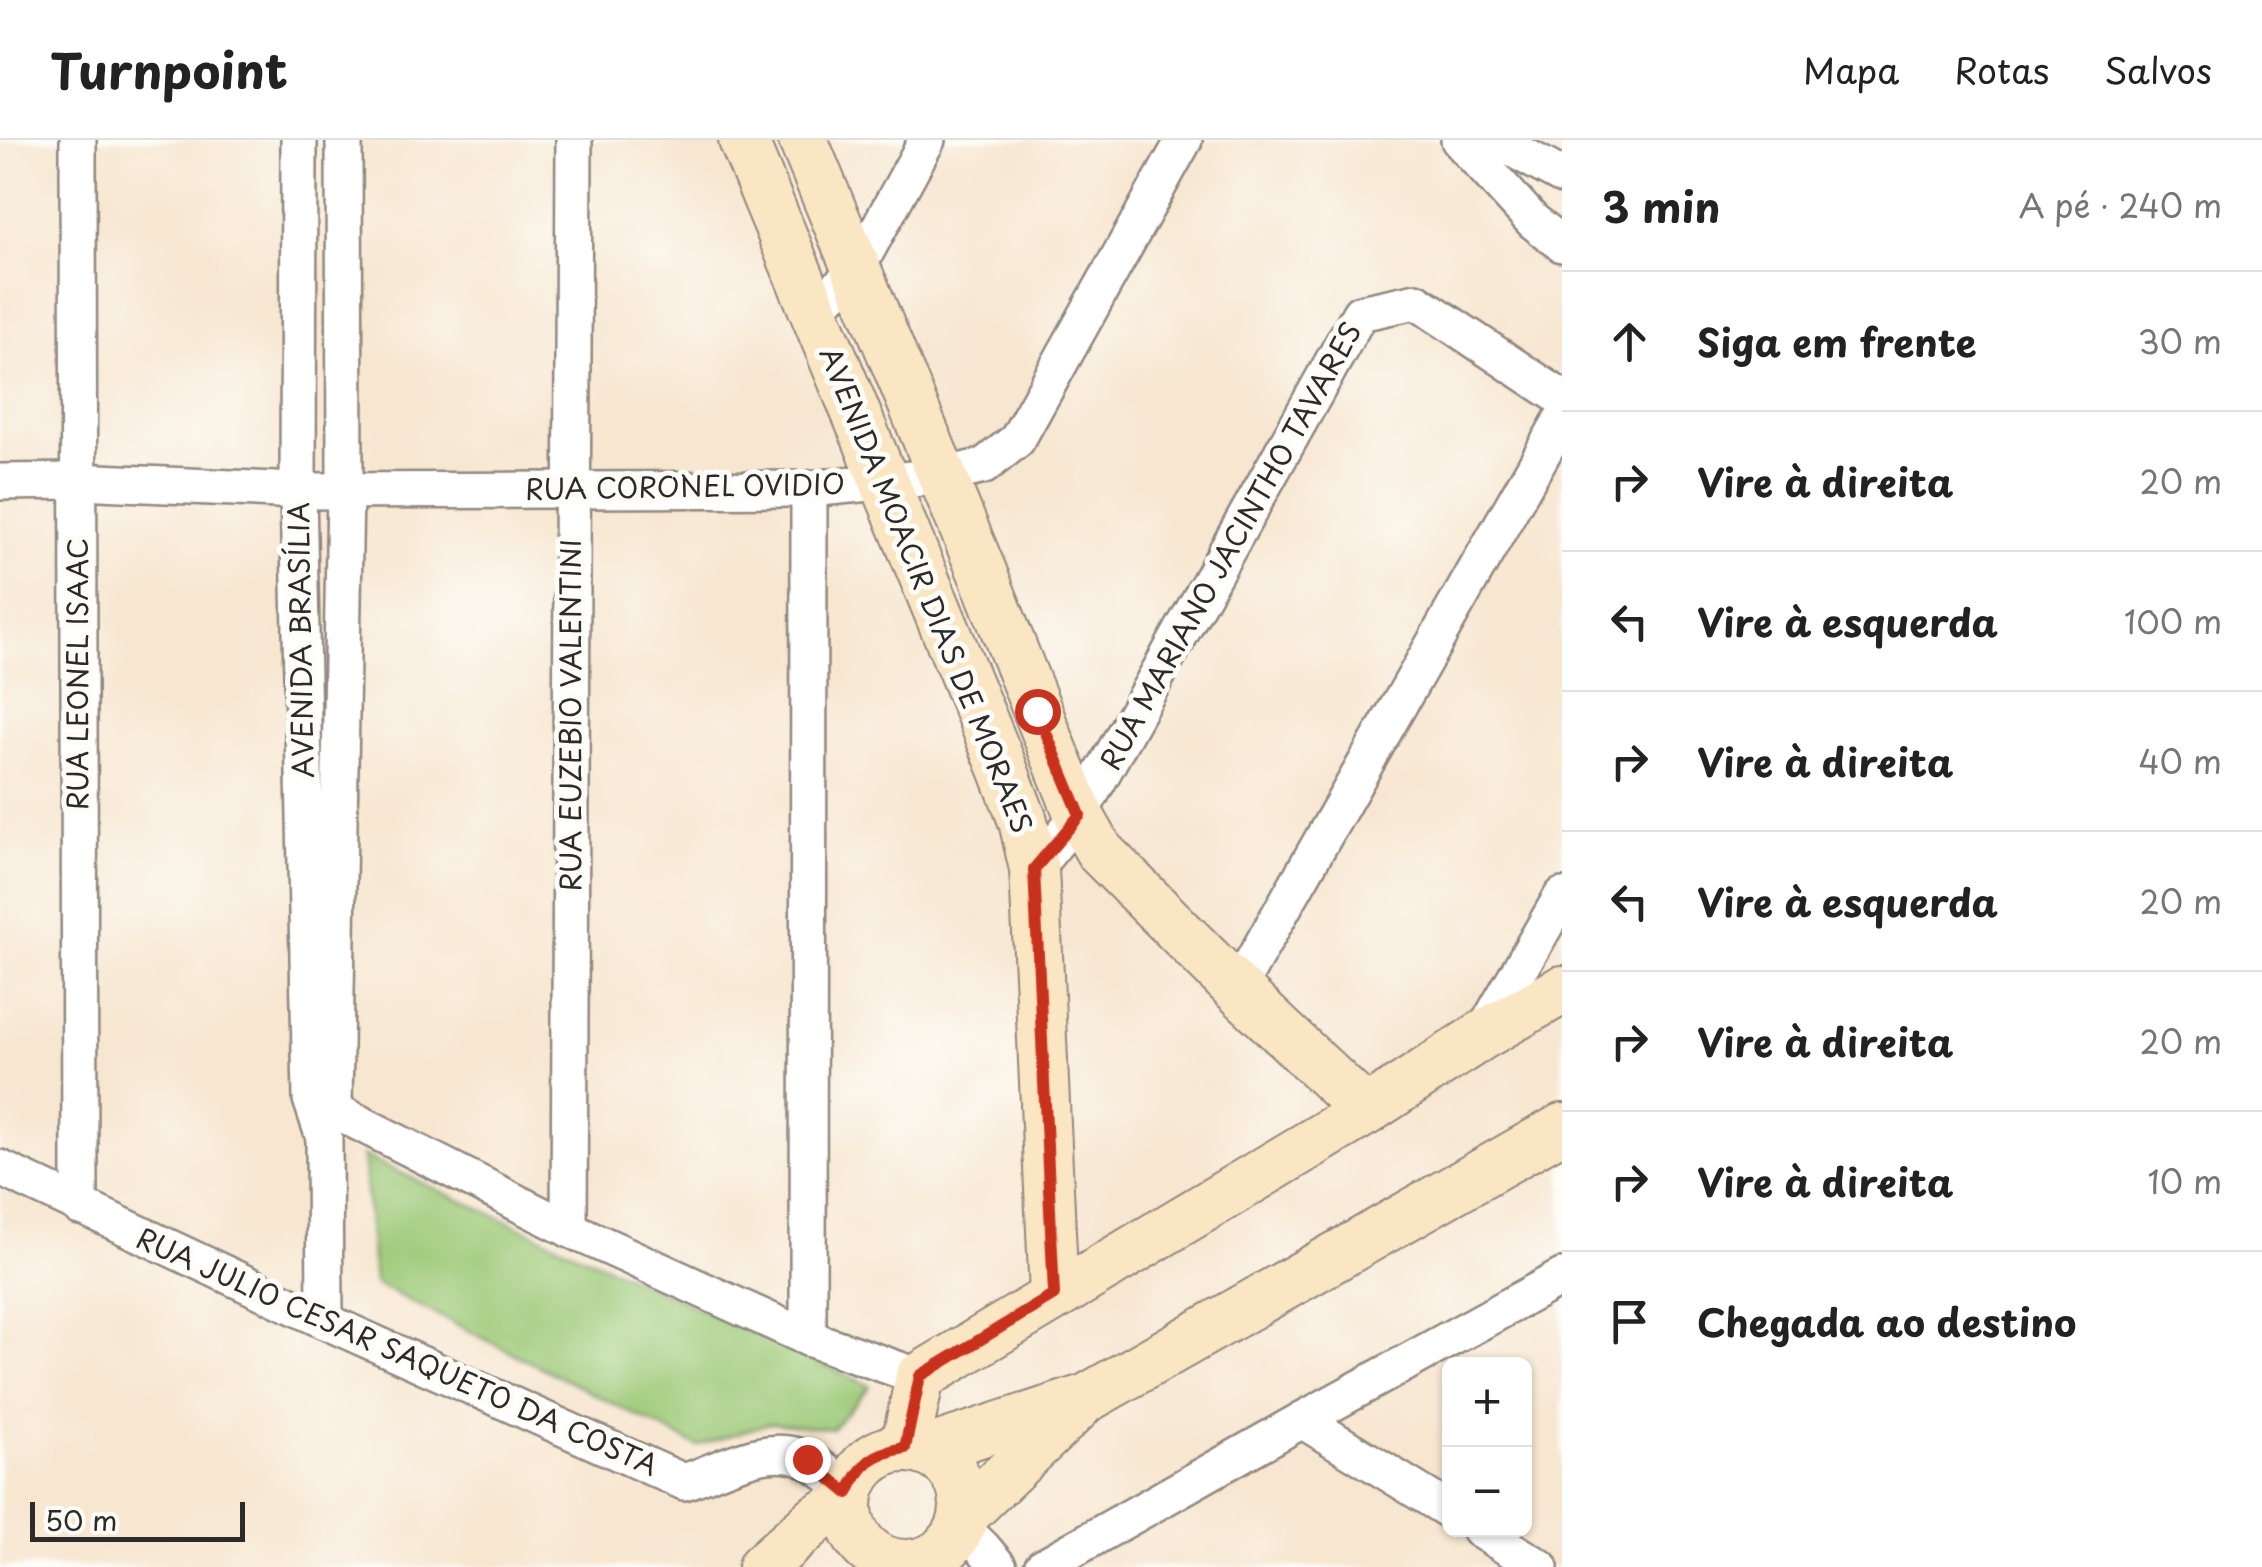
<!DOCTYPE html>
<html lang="pt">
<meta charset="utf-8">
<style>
body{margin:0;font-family:"Playpen Sans",sans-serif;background:#f6f6f6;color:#222}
.controls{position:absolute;right:30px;bottom:30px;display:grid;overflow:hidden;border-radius:15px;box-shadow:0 2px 8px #0004}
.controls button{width:90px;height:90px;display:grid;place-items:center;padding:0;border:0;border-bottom:2px solid #e0e0e0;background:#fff;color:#222;font:50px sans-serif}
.scale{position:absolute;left:30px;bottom:25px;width:215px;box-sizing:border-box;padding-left:10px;border:5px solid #2b2b2b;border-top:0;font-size:28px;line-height:35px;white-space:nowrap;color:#2b2b2b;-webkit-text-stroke:8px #fdfcf7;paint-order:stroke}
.stop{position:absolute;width:30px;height:30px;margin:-22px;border:8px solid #c8321e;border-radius:50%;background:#fff}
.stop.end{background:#c8321e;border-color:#fff;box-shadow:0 2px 10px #0008}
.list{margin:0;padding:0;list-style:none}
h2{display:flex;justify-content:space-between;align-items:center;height:130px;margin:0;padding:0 40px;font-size:42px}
h2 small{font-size:32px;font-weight:400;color:#767676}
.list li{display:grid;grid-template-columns:65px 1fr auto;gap:30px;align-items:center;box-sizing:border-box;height:140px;padding:0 40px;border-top:2px solid #e0e0e0}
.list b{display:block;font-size:38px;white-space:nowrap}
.list em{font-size:32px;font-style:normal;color:#767676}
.icon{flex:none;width:55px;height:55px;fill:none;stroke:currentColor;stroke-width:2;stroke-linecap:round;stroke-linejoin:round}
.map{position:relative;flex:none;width:1562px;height:1427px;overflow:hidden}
header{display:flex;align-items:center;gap:60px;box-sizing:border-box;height:140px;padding:0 50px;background:#fff;border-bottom:2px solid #e0e0e0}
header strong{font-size:48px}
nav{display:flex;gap:55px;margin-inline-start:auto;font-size:35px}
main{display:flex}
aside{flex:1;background:#fff}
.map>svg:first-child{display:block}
.green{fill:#9cc977;stroke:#647a51;stroke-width:2.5}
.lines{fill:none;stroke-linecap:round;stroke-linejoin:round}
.street-casing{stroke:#91887e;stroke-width:40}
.secondary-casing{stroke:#91887e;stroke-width:52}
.street{stroke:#fff;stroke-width:35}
.secondary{stroke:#fbe6c4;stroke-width:48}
.route{stroke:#c8321e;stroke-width:12}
.labels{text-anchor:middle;stroke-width:10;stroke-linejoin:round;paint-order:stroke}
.street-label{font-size:28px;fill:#2b2b2b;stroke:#fdfcf7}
</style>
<header>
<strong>Turnpoint</strong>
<nav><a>Mapa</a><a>Rotas</a><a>Salvos</a></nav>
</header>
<main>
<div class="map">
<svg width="1562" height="1427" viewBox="0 0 1562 1427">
<rect width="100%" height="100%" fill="#fdfcf7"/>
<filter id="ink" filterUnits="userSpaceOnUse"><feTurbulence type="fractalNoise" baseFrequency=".01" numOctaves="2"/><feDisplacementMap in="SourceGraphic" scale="20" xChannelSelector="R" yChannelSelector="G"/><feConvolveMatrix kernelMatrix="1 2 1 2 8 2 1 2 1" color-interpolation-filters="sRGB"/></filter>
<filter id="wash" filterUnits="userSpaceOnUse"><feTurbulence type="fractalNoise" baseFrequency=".0048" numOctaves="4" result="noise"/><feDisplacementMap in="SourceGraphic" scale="40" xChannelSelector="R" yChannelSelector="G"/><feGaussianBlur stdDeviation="2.25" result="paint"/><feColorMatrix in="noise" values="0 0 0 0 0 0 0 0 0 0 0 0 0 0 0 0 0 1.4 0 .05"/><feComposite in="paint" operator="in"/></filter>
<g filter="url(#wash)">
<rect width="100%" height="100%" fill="#f7e6d0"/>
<!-- green -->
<polygon class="green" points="363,1016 870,1246 832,1289 770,1283 697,1306 374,1143"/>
</g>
<g filter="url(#ink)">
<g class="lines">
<!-- street casing -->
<g class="street-casing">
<g id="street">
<polyline points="78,0 80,1067"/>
<polyline points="299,0 298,351 311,959 324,998 325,1181"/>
<polyline points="1459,0 1533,81 1562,104"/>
<polyline points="1496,0 1562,36"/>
<polyline points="814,171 856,130 927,0"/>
<polyline points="0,342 77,341 298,351 809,349 942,336 984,326 1017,300 1184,0"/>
<polyline points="1034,729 1079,675 1360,173 1416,161 1562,258"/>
<polyline points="1237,849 1562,279"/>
<polyline points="1482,895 1562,756"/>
<polyline points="312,959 569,1089 808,1198 920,1237"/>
<polyline points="334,964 345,350 344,0"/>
<path d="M0,1028L325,1181L684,1342C720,1330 768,1301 805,1319C822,1326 835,1341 849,1353"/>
<polyline points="569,1089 574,0"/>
<polyline points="808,1198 809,349"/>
<polyline points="1302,1280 1450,1371"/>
<polyline points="961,1387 983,1408 999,1427"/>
<polyline points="1479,1390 1540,1427"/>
<polyline points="895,1424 898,1427"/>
<polyline points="1042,1427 1302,1280 1562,1137"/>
</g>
</g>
<!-- secondary casing -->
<g class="secondary-casing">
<g id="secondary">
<polyline points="743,0 1002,626 1023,681 1034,729 1054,1155"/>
<polyline points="803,0 985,439 1079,675 1100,712 1237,849 1366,971"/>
<polyline points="905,1307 920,1237 1366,971 1481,896 1562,850"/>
<circle cx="906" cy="1366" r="58"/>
<polyline points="924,1311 1087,1258 1562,988"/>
<polyline points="964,1375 1077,1267"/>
<polyline points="762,1427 816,1379 847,1362"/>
</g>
</g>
<!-- street -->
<use href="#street" class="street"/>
<!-- secondary -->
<use href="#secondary" class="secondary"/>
</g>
</g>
<g class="lines" filter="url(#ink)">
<!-- route -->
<path class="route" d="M807,1319L848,1353C861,1323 873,1313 905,1308L920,1236L1054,1155L1034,729L1080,675L1037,571"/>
</g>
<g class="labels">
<!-- street labels -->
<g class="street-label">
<text transform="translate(685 347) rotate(-1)" y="10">RUA CORONEL OVIDIO</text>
<text transform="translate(1231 406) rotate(-61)" y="10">RUA MARIANO JACINTHO TAVARES</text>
<text transform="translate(926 450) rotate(68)" y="10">AVENIDA MOACIR DIAS DE MORAES</text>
<text transform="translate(301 500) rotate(-91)" y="10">AVENIDA BRASÍLIA</text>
<text transform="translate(78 534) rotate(-90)" y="10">RUA LEONEL ISAAC</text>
<text transform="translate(571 575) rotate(-90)" y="10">RUA EUZEBIO VALENTINI</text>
<text transform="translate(397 1212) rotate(24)" y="10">RUA JULIO CESAR SAQUETO DA COSTA</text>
</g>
</g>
</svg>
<div class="controls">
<button>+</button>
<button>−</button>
</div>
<div class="scale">50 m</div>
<div class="stop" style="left:1037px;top:571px"></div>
<div class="stop end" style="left:807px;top:1319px"></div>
</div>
<aside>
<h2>3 min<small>A pé · 240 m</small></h2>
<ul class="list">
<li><svg class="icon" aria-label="ahead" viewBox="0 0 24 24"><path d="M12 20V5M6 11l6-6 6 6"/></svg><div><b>Siga em frente</b></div><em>30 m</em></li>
<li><svg class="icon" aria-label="right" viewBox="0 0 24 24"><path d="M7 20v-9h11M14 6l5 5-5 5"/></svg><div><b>Vire à direita</b></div><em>20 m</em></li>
<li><svg class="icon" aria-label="left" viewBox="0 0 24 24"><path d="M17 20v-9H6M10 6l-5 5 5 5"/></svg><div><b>Vire à esquerda</b></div><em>100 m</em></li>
<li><svg class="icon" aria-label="right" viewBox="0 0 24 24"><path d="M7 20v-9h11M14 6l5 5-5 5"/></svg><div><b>Vire à direita</b></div><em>40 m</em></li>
<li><svg class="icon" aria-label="left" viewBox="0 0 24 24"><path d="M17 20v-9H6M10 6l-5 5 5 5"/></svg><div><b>Vire à esquerda</b></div><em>20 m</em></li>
<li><svg class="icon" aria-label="right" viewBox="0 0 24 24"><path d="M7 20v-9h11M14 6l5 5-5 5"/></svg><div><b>Vire à direita</b></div><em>20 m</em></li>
<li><svg class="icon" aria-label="right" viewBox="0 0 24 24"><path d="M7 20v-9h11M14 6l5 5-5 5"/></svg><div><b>Vire à direita</b></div><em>10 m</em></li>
<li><svg class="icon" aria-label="arrive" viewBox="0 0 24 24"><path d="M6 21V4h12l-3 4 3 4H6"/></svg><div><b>Chegada ao destino</b></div></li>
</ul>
</aside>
</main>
